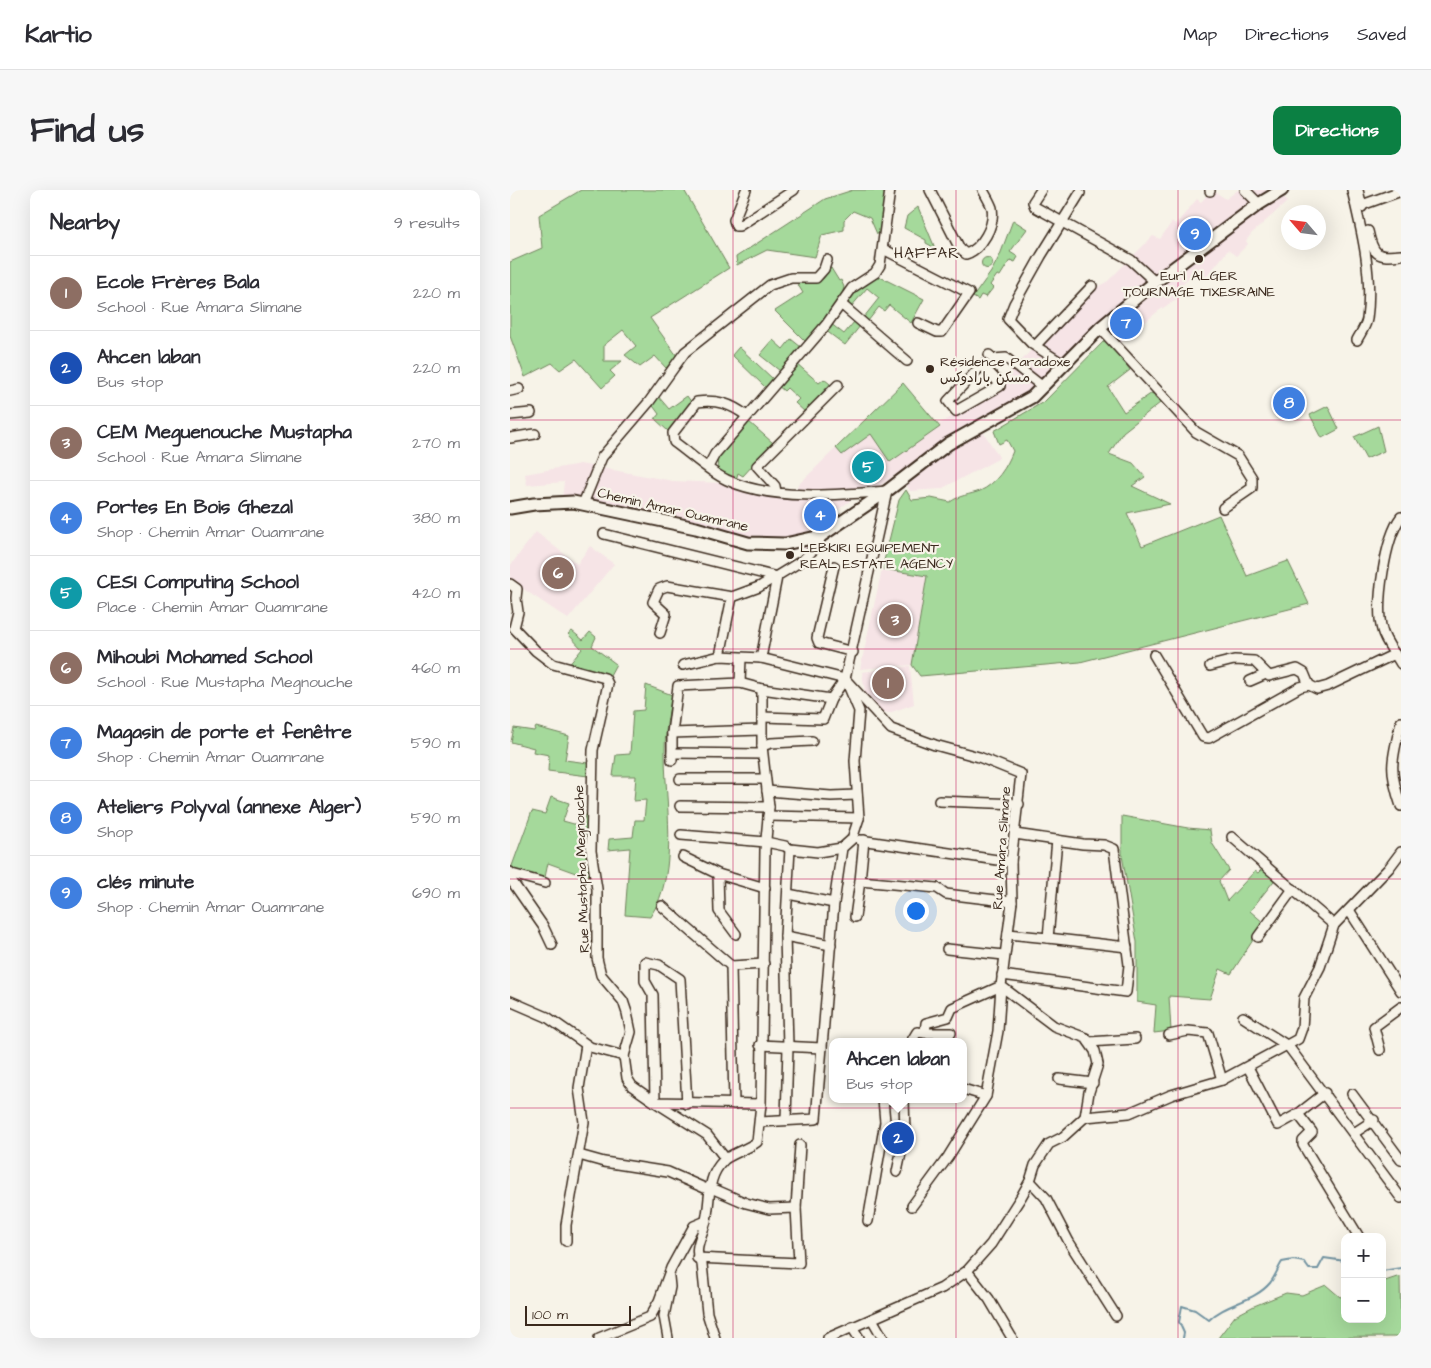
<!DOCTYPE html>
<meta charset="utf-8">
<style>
body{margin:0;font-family:"Architects Daughter","Playpen Sans Arabic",sans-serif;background:#f7f7f7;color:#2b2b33}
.controls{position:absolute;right:15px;bottom:15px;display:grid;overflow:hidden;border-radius:10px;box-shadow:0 5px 20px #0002}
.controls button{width:45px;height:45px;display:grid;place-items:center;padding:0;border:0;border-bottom:1px solid #e1e1e2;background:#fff;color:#2b2b33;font:25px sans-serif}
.compass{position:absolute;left:771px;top:15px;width:45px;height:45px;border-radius:50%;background:#fff;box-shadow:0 5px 20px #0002;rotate:298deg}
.scale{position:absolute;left:15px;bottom:12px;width:106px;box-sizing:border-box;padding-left:5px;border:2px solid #3b2a1e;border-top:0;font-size:14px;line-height:18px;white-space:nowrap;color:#3b2a1e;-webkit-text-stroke:4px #f7f3e8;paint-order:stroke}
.you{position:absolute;left:405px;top:720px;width:18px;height:18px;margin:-12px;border:4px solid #fff;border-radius:50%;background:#1a73e8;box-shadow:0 0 0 8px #1a73e833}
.badge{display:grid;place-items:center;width:32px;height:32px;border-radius:50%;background:#0b8043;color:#fff;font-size:16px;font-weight:700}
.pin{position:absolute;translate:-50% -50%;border:2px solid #fff;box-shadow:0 1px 5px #0006}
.popup{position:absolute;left:319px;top:848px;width:138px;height:65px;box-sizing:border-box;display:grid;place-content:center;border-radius:10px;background:#fff;filter:drop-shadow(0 1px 4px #0005);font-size:16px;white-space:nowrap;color:#7c7c81}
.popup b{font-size:19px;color:#2b2b33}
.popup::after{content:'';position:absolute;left:50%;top:100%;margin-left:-10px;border:10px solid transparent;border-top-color:#fff}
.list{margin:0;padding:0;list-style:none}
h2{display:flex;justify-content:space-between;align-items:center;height:65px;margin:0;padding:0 20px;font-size:21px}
h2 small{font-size:16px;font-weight:400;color:#7c7c81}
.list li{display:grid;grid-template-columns:32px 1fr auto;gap:15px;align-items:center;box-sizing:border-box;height:75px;padding:0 20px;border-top:1px solid #e1e1e2}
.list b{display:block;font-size:19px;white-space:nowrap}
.list p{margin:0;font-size:16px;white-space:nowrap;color:#7c7c81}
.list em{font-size:16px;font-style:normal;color:#7c7c81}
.map{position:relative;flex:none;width:891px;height:1148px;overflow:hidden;border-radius:10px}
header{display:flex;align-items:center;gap:30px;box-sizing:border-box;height:70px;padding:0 25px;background:#fff;border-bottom:1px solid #e1e1e2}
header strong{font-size:24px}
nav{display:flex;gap:28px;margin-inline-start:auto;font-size:18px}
.intro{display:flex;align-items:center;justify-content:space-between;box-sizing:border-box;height:120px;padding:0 30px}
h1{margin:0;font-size:35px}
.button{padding:12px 22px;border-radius:10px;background:#0b8043;color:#fff;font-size:18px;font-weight:700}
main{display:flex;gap:30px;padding:0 30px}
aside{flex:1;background:#fff;border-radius:10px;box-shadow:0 5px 20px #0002}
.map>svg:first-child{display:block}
.built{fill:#f6e4e6}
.green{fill:#a5d99b;stroke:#70825c}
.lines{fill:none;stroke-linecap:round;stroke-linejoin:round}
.stream{stroke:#7293a1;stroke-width:2}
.minor-casing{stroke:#3b2a1e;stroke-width:12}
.major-casing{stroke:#3b2a1e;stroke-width:15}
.minor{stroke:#f7f3e8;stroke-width:9}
.major{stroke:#f7f3e8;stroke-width:11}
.grid{fill:none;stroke:#c2185b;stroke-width:1;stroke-opacity:0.55}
.poi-dot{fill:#3b2a1e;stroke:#f7f3e8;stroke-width:2}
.labels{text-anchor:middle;stroke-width:4.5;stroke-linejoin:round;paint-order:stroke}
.poi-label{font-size:14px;fill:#3b2a1e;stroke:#f7f3e8;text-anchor:start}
.street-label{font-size:14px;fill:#3b2a1e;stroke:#f7f3e8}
.neighbourhood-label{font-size:15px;letter-spacing:1px;fill:#3b2a1e;stroke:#f7f3e8}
</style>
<header>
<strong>Kartio</strong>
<nav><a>Map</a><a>Directions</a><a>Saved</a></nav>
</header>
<div class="intro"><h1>Find us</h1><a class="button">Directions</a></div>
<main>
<aside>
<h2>Nearby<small>9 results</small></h2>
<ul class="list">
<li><span class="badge" style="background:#8d6e63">1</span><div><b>Ecole Frères Bala</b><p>School · Rue Amara Slimane</p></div><em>220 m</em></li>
<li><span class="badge" style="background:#1a4fb4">2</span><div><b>Ahcen laban</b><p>Bus stop</p></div><em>220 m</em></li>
<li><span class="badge" style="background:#8d6e63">3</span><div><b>CEM Meguenouche Mustapha</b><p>School · Rue Amara Slimane</p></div><em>270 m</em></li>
<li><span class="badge" style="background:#3f7fe0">4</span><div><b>Portes En Bois Ghezal</b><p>Shop · Chemin Amar Ouamrane</p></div><em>380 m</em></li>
<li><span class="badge" style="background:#0f9aa8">5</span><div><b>CESI Computing School</b><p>Place · Chemin Amar Ouamrane</p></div><em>420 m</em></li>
<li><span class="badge" style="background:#8d6e63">6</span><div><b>Mihoubi Mohamed School</b><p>School · Rue Mustapha Megnouche</p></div><em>460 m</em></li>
<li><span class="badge" style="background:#3f7fe0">7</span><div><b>Magasin de porte et fenêtre</b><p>Shop · Chemin Amar Ouamrane</p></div><em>590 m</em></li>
<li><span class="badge" style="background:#3f7fe0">8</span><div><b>Ateliers Polyval (annexe Alger)</b><p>Shop</p></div><em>590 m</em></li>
<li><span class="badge" style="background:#3f7fe0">9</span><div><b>clés minute</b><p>Shop · Chemin Amar Ouamrane</p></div><em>690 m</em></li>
</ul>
</aside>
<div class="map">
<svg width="891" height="1148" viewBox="0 0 891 1148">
<rect width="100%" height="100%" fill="#f7f3e8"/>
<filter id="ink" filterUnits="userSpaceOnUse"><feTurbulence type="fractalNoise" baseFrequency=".02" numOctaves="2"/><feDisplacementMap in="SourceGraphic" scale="10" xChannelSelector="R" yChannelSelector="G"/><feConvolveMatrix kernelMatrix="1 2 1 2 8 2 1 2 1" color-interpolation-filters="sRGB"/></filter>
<g filter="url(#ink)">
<!-- built -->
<g class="built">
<polygon points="702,0 716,9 728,0 770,0 777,12 741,44 736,51 738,54 726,66 718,60 694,90 685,82 673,94 677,102 647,122 606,157 588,134 524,198 467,232 489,267 488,269 431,299 400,301 394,290 439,247 364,300 349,304 325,322 300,332 303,361 52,309 54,292 17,295 15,284 70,274 163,291 212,293 263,303 286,301 287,296 393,193 431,238 429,234 494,195 494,190 522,159 589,96 598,91 643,46 650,49 662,32 666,34 687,9 691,12"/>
<polygon points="26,342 67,374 80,356 104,374 58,429 0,390 0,376"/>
<polygon points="372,379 417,386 402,475 350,479"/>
<polygon points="400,476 404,514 379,523 373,522 355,503 352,482"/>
</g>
<!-- green -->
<g class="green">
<polygon points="71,0 174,0 219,78 140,128 167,166 156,178 145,166 130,177 115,165 126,156 113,140 94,155 94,171 112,171 100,181 105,186 92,198 66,169 50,180 42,173 15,187 0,146 0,72 32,58 29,25"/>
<polygon points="343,0 371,0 376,6 372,44 367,44 360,28 343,21 334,30 334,40 312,45 305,67 257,60 227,75 226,67 315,9"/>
<polygon points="408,17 425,58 416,53 416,50 394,38 397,26"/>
<polygon points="503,30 517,39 500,62 508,67 505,72 500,70 490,86 487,85 480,95 483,98 476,107 471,105 468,110 463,107 481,82 490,65"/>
<circle cx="477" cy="73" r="5.5"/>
<polygon points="321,78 329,91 331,90 334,97 332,105 296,152 265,121 293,103 285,90 313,89"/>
<path d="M370,87L414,109L401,133L379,115L374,121L369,117L358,131L354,127L369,108L357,98L341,117L336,113C344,100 354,88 370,87Z"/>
<polygon points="344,132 350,136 335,155 315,140 320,133 334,144"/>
<path d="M597,148L620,180L598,197L614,222L642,203L650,213L613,242L599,264L623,273L635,287L622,296L660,314L617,323L632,356L709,325L737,386L778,371L799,414L570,472L410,486L402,475L417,386L372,379L389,310L396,300L402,310L421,308L440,312C450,305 459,305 470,301C486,294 497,277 503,261L497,250L489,254L484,241L535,211Z"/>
<polygon points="281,149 291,157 270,181 250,165 263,150 273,159"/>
<polygon points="229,157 263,189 255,197 222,165"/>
<polygon points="286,173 309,193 314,189 320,194 295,222 285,213 289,209 277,198 274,201 267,195"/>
<polygon points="393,193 430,237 380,272 361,244 332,265 326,258"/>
<polygon points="147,205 159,219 177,206 182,213 158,241 145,229 149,224 141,213"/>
<polygon points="818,216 829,239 812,248 800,225"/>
<polygon points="238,231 263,253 233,286 228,283 226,290 208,281 207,265"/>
<polygon points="868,236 874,261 856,269 844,247"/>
<polygon points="62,441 73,450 80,442 86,447 82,456 106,474 99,487 58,476 72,459 58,444"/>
<path d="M136,495L162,505C159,522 155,541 155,558C154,610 171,681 140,727L115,725L120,658L98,660L99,649L123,647L125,630H134L136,610L124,611L126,586H103L106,565L120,564L123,521L134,520Z"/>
<polygon points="26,537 59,546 55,570 78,573 78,586 38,581 39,565 23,562 24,558 1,552 4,538 24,541"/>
<polygon points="41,607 59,613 53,631 71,636 77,621 80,621 85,690 38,673 34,692 3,680 2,676 22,621 35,624"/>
<polygon points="612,626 678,638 700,640 702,653 719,680 709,691 717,711 745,681 748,683 755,676 767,687 740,721 754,733 721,784 710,779 700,809 659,806 661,841 644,843 646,815 627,812 627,752 612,665"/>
<polygon points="890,1086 891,1147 708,1148 725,1126 744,1116 776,1103 792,1105 816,1095 830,1107 835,1105 835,1129 872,1129 872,1092"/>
</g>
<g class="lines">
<!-- stream -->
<g class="stream">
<polyline points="872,1081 891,1078"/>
<path d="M673,1148L674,1143L669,1132L672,1116L685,1120L699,1130C716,1113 744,1112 760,1093C765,1087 768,1078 772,1072L783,1070L794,1072L799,1079H808L814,1068L835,1071"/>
</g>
<!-- minor casing -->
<g class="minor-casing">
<g id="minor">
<polyline points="236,0 224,30 226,36 229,36 284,0"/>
<path d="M420,0L450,59L456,64C472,59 485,35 482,18C480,12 476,6 473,0"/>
<polyline points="531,0 523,12 525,17 621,70 645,92"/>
<polyline points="735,0 749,14"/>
<path d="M842,0C852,42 863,86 857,129C856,136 850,144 847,150"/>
<polyline points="848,0 852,17"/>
<polyline points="700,1 700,0"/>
<polyline points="852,15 891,1"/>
<path d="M858,41C863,65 867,68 891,65"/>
<polyline points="373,59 459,103 432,142 427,142 408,133"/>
<polyline points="331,114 397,171"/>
<polyline points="590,138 686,242 728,266 742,288 742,298 713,318"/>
<polyline points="526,155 582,96"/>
<polyline points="479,165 483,169 496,168 533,197"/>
<polygon points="472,175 490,194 490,196 446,221 438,211"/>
<polyline points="555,175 522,154 498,129 504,114 531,66 570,3"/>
<polyline points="0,201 9,199"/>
<polyline points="0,225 21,223"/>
<path d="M237,226C221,214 207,209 187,212L163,243L164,252C181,264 198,281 217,290C262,311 329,305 377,301L335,489L381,539L425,555L469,567L511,584L501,672L502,712L491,796L544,836L576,848L585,861L588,874L579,902L575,927"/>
<polyline points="0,248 25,244"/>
<polyline points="198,277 205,264 316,135 342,98 365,83 370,75 380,0"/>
<polyline points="266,302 265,296 247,276 328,195"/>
<polyline points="73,314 92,267 139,212 175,162 260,95 281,88 306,88 314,79 317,70"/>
<path d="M891,327C875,348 865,415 872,440C875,452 885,463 891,474"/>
<polyline points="94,344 267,387 251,468"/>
<polyline points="324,376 307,448 309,453 343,462"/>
<polyline points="0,394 7,399 6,408 8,422 4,438 26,461 43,474 95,488 98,494 83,560 81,661 87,699 87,768 91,785 113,811 117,823 121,842 114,866"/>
<polyline points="150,443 156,424 143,412 149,399 157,396 222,407 249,397 293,370 308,355 311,346"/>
<polyline points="644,465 693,547 699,548 790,497 799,495 807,499 818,496 885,464"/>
<polyline points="210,466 222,407"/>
<polyline points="173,475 210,466 251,468 335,489"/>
<polyline points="700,476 724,470 744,471 759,486 787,479 794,483 799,495"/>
<polyline points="740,491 756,484"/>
<polyline points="230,493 231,468"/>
<polyline points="253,527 313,529 321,509 335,489"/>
<path d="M891,532C882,570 878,578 891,616"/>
<polyline points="162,543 251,540"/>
<polyline points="252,556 261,553 302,551"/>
<polyline points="162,563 252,564"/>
<polyline points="162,570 162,543 168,496 230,493 252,499 321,509"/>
<polyline points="170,589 254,589"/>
<polyline points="257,601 321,606 347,605"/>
<polyline points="429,611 509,614"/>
<polyline points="170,616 259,617"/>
<polyline points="258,626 349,628"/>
<polyline points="171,645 256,652 275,656 280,659 308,662 332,658"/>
<polyline points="722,647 824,735"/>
<polyline points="350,650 501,672"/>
<polyline points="354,650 350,691 427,698 436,704 502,712"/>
<polyline points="173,667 208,684 255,698"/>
<polyline points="0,682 1,690 33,736 42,755"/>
<polyline points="2,684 35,693"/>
<polyline points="208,684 209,721 226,744"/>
<polyline points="278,704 324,713"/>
<polyline points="152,716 221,776 224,914"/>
<polyline points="839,720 891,801"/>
<polyline points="345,727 350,691"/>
<polyline points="498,744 538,748 547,650"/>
<polyline points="275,746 321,755"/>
<polyline points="748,747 783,699"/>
<polyline points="538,748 617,757"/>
<polyline points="437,759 494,765"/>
<polyline points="221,776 254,774"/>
<polyline points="492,785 616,802 619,775 604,659 594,655 573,654 505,644"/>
<polyline points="0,811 37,827 80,857 114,866 117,888 122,896 145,912 251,914 255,660 259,617 252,556 252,499"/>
<polyline points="733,827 778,856 891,1008"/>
<polyline points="415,843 441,843"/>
<polyline points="659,845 678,841 698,843 712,890"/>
<polyline points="401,852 407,842 415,843 416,833 438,827 442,818 491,796 488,841 476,906 438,967 402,1016"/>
<polyline points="579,852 625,849"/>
<polyline points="250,855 312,858"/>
<polyline points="870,860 864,837 891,817"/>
<polyline points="738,877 768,935 788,924"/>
<polyline points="549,889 583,893"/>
<polyline points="453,899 476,906"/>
<polyline points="815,903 788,924 802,942 793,951 793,955 849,1047"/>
<polyline points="842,904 891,970"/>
<polyline points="373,910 384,909"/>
<polyline points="177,914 170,789 149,775 135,772 135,791 143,805 145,912 197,945 215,968"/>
<polyline points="575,927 619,923 661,905 712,890 788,849 792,838 794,808 810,777 824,735 879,678 891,662"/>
<polyline points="276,930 278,856 275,746 280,659"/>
<polyline points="250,932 306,929 324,713 332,658 342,649 349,628 345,571 349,521 338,495"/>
<polyline points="844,943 864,930"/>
<polyline points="69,965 94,972 158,982 199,1000"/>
<polyline points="387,982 395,944 394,909"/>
<polyline points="520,991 536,1008 559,1052 606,1126"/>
<polyline points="199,997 236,1013 259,1019 286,1018"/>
<polyline points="358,1031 375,932 373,909"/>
<polyline points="56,1051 56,1035 74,932 69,898 76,855"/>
<polyline points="187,1068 289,1073 286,1018 290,955"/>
<polyline points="457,1081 479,1109 502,1148"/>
<polyline points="362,1129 373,1148"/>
<polyline points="342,1137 349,1148"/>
<polyline points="89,1148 140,1127 149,1111 161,1078 184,1036 196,1031"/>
<polyline points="158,1148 154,1126 160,1097 159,1087"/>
<path d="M205,1148L197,1123L192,1074C181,1059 193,1046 196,1030C201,1009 196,988 213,971C218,965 238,959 247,952L251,914"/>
<polyline points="318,1148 432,1098 457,1081 481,1054 511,1007 520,991 525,975 539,954 553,947 575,927"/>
</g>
</g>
<!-- major casing -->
<g class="major-casing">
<polyline id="major" points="0,318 24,314 63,312 186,338 238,353 275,354 311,346 377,301 438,254 522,207 590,138 645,92 749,14 772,0"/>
</g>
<!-- minor -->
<use href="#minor" class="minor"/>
<!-- major -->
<use href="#major" class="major"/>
</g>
</g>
<!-- grid -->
<path class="grid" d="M223,0V1148M446,0V1148M668,0V1148M0,230H891M0,459H891M0,689H891M0,918H891"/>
<!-- markers -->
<g class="poi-dot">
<circle cx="689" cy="69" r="5"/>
<circle cx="420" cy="179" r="5"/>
<circle cx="280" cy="365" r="5"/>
</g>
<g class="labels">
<!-- poi labels -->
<g class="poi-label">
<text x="689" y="90" text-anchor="middle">Eurl ALGER<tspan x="689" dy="16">TOURNAGE TIXESRAINE</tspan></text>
<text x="430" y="176">Résidence Paradoxe<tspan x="430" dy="16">مسكن بارادوكس</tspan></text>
<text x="290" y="362">LEBKIRI EQUIPEMENT<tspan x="290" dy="16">REAL ESTATE AGENCY</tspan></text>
</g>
<!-- street labels -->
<g class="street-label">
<text transform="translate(163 319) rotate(13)" y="5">Chemin Amar Ouamrane</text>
<text transform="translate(491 658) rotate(-86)" y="5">Rue Amara Slimane</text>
<text transform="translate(71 679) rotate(-92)" y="5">Rue Mustapha Megnouche</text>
</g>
<!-- neighbourhood labels -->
<g class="neighbourhood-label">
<text x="417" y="68">HAFFAR</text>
</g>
</g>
</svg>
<div class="controls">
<button>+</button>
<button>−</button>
</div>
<svg class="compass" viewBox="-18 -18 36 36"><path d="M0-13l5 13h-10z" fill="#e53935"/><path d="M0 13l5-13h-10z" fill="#7c7c81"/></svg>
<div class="scale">100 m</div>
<div class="you"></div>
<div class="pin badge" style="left:378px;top:493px;background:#8d6e63">1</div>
<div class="pin badge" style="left:388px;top:948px;background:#1a4fb4">2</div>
<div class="popup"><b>Ahcen laban</b>Bus stop</div>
<div class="pin badge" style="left:385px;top:430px;background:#8d6e63">3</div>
<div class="pin badge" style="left:310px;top:325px;background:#3f7fe0">4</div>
<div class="pin badge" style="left:358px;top:277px;background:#0f9aa8">5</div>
<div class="pin badge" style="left:48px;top:383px;background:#8d6e63">6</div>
<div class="pin badge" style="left:616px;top:133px;background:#3f7fe0">7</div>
<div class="pin badge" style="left:779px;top:213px;background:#3f7fe0">8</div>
<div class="pin badge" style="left:685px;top:44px;background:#3f7fe0">9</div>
</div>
</main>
